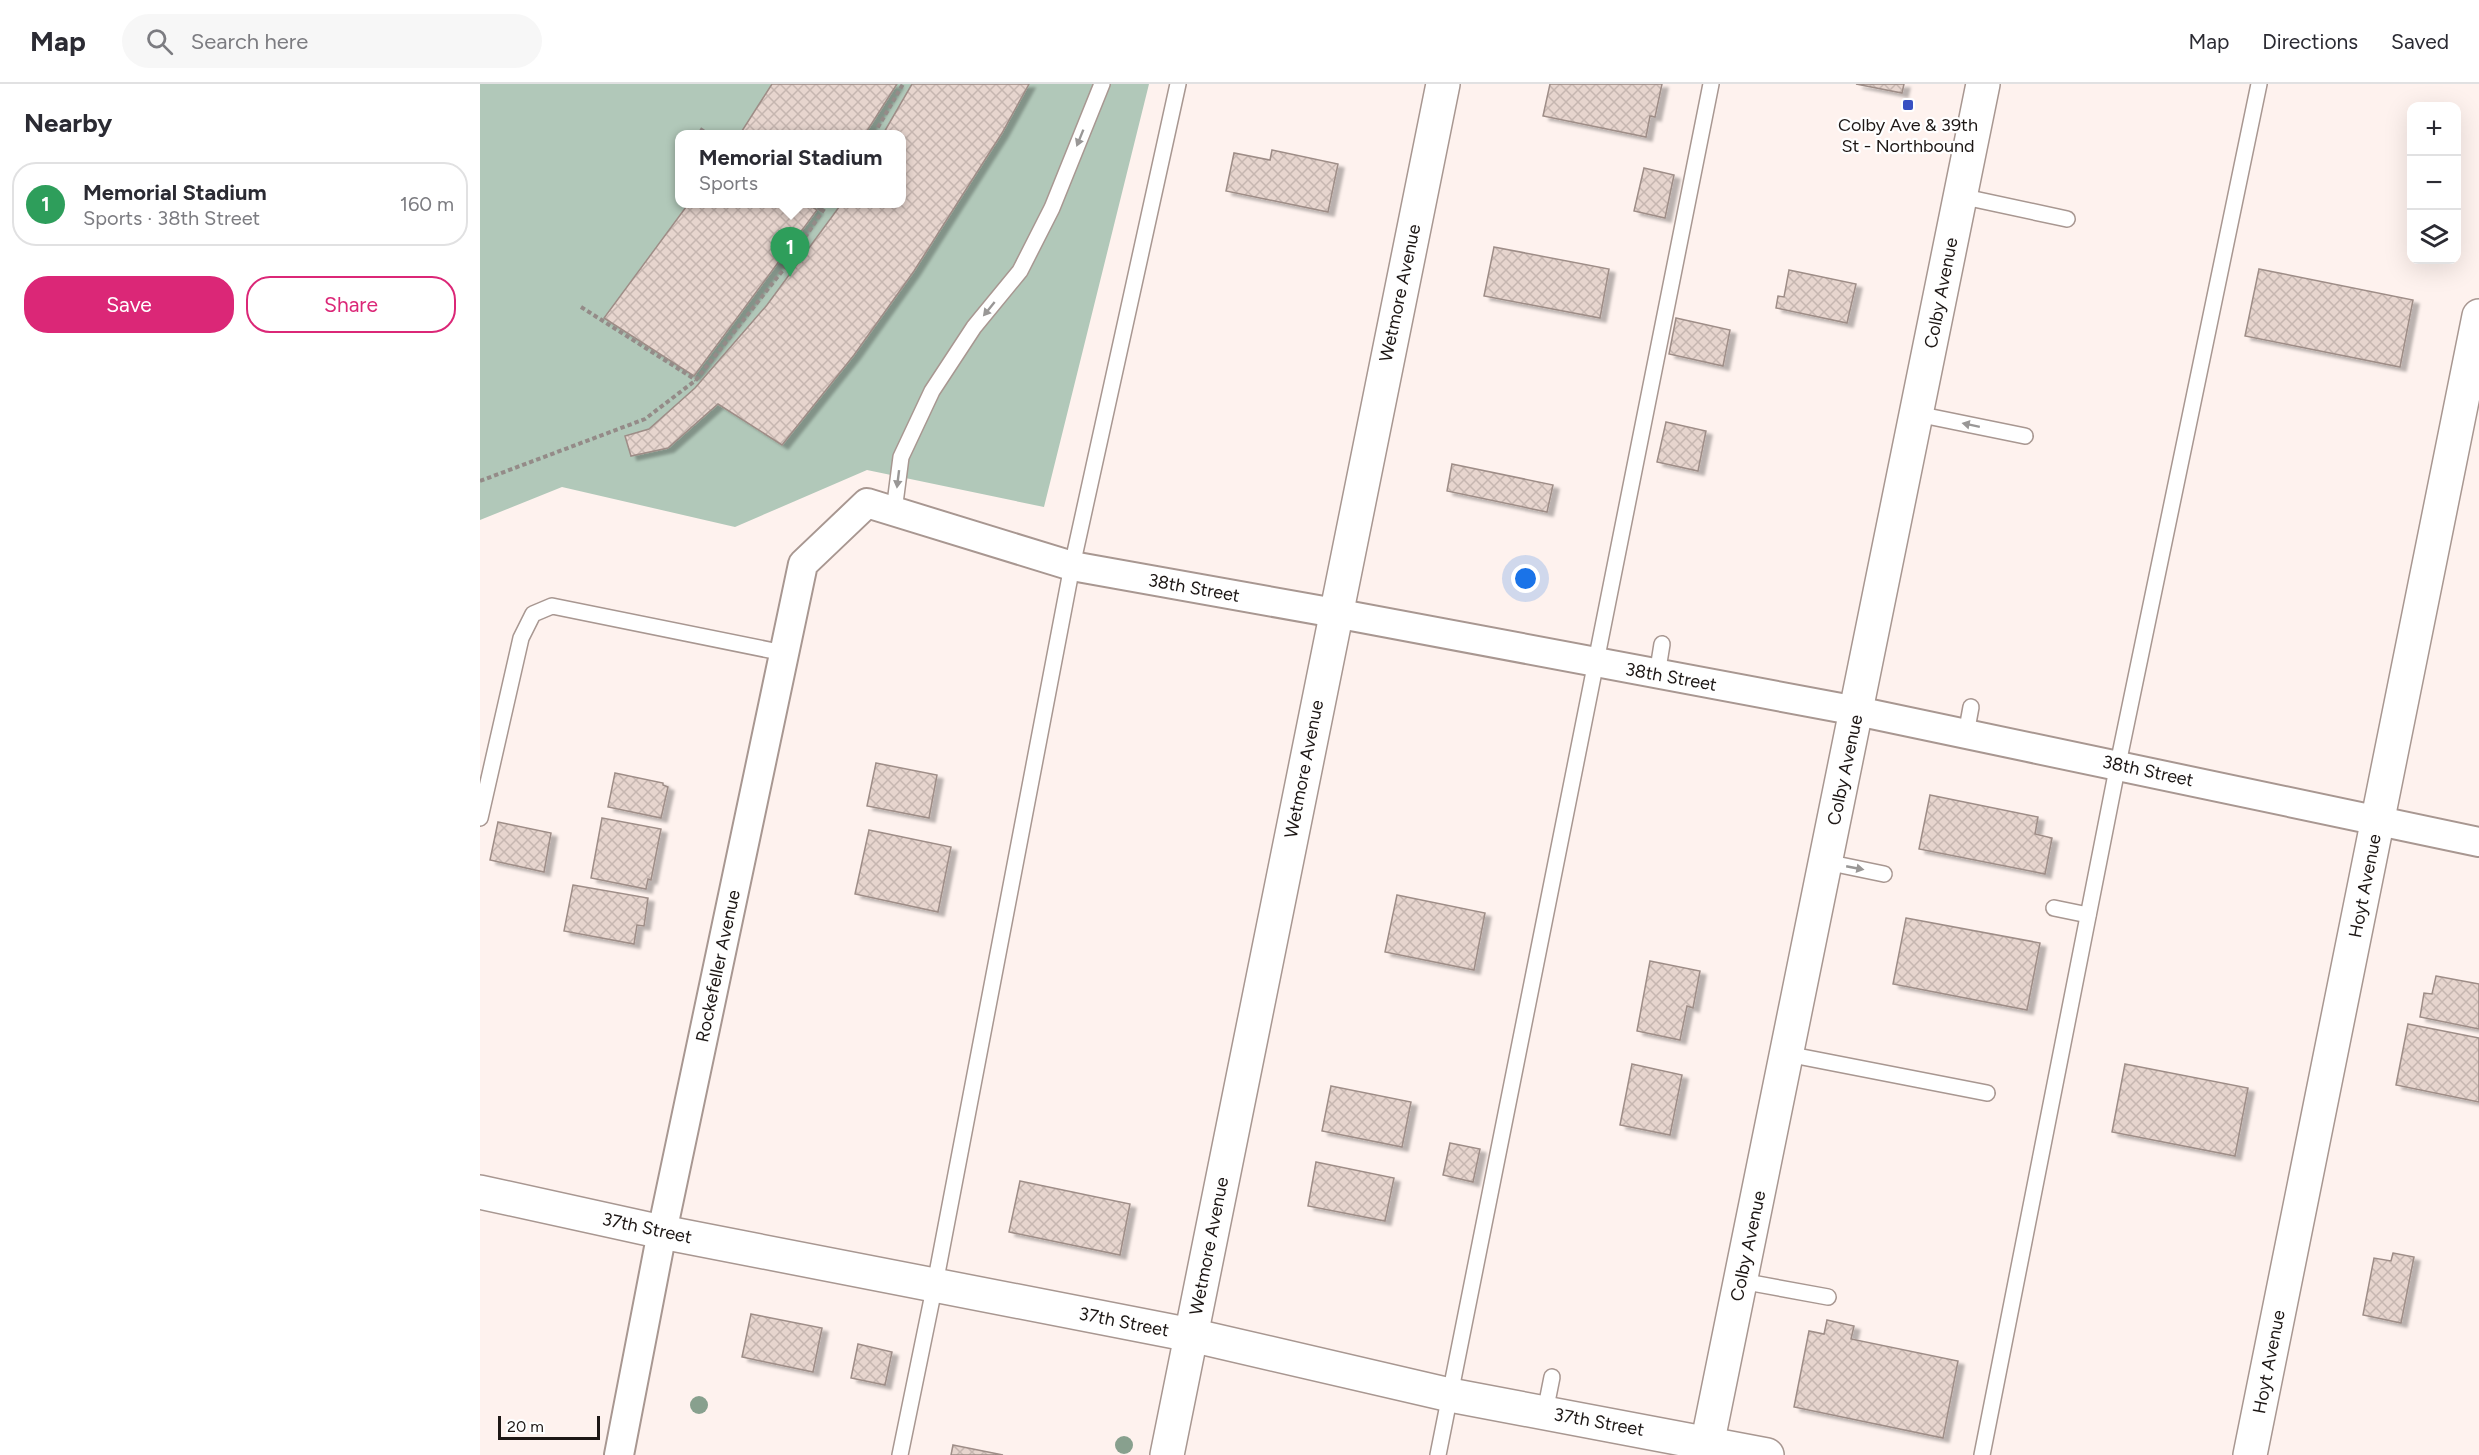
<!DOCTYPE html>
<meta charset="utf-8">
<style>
body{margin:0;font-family:Figtree,sans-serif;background:#f7f7f7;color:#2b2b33}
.controls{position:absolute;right:18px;top:18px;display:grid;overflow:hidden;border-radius:12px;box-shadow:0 6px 24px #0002}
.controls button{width:54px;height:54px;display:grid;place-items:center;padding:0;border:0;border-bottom:2px solid #e1e1e2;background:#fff;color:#2b2b33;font:30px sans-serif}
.scale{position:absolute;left:18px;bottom:15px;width:102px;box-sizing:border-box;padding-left:6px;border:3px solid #1d1715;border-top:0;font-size:16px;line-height:21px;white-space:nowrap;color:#1d1715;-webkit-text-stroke:4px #fff;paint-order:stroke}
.you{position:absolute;left:1046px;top:495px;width:21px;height:21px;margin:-15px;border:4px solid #fff;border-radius:50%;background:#1a73e8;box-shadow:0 0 0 9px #1a73e833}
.badge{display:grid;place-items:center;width:39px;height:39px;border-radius:50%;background:#db2777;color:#fff;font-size:20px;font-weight:700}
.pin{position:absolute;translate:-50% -50px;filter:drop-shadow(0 2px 3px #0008)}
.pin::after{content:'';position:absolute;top:32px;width:21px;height:18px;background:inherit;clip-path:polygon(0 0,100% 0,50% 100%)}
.popup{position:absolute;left:195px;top:46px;width:231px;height:78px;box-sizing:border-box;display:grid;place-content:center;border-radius:12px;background:#fff;filter:drop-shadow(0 2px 4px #0005);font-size:20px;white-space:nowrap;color:#7c7c81}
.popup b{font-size:22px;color:#2b2b33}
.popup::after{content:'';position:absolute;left:50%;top:100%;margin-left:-12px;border:12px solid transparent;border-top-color:#fff}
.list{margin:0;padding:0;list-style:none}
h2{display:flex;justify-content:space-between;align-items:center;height:78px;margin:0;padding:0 24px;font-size:26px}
h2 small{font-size:20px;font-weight:400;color:#7c7c81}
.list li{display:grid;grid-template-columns:39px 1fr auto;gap:18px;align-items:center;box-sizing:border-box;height:84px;margin:0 12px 12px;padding:0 12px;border:2px solid #e1e1e2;border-radius:24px}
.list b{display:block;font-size:22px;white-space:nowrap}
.list p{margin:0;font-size:20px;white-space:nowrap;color:#7c7c81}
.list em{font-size:20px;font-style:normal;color:#7c7c81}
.actions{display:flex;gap:12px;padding:18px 24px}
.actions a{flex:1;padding:14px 0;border:2px solid #db2777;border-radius:24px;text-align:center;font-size:21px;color:#db2777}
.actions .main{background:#db2777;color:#fff}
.icon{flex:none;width:33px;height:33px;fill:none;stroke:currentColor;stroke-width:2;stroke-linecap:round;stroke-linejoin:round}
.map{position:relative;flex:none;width:1999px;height:1371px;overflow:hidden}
header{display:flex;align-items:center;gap:36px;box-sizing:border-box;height:84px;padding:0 30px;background:#fff;border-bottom:2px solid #e1e1e2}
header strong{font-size:28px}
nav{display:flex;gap:33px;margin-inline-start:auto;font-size:21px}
.search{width:420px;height:54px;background:#f7f7f7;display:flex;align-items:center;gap:15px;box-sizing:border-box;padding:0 21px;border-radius:33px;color:#7c7c81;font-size:22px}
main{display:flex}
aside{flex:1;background:#fff}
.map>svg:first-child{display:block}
.pitch{fill:#b1c8b9;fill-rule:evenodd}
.building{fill:url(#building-cross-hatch);stroke:#9e8d87;stroke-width:1.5;filter:url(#shadow)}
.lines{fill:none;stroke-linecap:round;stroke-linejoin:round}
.lane-casing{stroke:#a89791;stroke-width:18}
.street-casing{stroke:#a89791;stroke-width:32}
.secondary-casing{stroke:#a89791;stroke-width:36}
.path{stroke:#948b88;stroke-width:4;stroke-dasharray:4.5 3;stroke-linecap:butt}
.lane{stroke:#fff;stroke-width:15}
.street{stroke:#fff;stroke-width:28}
.secondary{stroke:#fff;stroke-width:33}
.tree{fill:#88a08e}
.oneway{fill:#999796}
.poi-dot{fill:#3850c2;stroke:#fff;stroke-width:2}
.labels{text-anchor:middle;stroke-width:4.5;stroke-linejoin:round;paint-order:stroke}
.poi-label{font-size:18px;fill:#1d1715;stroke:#fff}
.street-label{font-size:18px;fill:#1d1715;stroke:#fff}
</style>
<header>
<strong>Map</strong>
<div class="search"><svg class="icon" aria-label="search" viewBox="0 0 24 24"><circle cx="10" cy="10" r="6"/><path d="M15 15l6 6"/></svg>Search here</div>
<nav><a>Map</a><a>Directions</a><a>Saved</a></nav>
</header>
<main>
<aside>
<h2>Nearby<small></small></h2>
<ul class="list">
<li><span class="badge" style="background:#2e9e5b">1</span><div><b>Memorial Stadium</b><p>Sports · 38th Street</p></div><em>160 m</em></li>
</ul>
<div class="actions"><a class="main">Save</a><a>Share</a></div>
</aside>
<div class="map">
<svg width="1999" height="1371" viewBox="0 0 1999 1371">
<defs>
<pattern id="building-cross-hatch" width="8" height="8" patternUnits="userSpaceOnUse" patternTransform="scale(1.5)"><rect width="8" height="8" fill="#e7d5ce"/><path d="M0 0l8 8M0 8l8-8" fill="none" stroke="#c6b6b0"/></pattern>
<filter id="shadow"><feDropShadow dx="6" dy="4" stdDeviation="1.5" flood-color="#0004"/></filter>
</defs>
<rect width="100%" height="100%" fill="#fef2ee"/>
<!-- pitch -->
<path class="pitch" d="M0,0H669L564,423L387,386L255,443L82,403L0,436ZM199,50H421V119H199Z"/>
<!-- building -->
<g class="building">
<polygon points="292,0 417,0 385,50 260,50"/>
<polygon points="432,0 549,0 522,49 434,187 374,271 302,361 238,320 188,364 151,372 145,352 169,345 215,304 287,221 362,119 421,119 421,50 403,50"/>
<polygon points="1070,0 1182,0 1175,33 1170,32 1166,53 1063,32"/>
<polygon points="1376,0 1424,0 1422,9"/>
<polygon points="792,66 858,80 848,128 746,107 754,69 790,76"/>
<polygon points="1164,84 1194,91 1185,134 1154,127"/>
<polygon points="209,119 326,119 337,126 214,292 124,234"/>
<polygon points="1014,163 1129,185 1120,234 1004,212"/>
<polygon points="1779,185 1933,216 1920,283 1765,252"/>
<polygon points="1309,186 1376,200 1367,239 1296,224 1298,212 1304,213"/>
<polygon points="1196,234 1250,246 1243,282 1189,270"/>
<polygon points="1186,338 1226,347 1218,387 1177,378"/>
<polygon points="972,380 1073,401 1067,428 967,407"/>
<polygon points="396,679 457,691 449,734 387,722"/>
<polygon points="135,689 183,699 183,701 188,703 181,734 128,723"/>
<polygon points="1450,711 1558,733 1555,750 1572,754 1565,790 1439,765"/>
<polygon points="122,734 181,745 171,796 168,795 166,805 111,794"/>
<polygon points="18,738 71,749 64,788 10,776"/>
<polygon points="389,746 471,763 458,828 375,810"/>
<polygon points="93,801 168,814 164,842 157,841 154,860 84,847"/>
<polygon points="917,811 1005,829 994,886 905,868"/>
<polygon points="1426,834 1560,859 1547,926 1413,900"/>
<polygon points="1170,877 1220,887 1213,924 1207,922 1200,956 1157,947"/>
<polygon points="1956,892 1999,900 1999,945 1940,933 1944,909 1952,910"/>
<polygon points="1928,940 1999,954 1999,1018 1916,1001"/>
<polygon points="1152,980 1202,991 1190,1051 1140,1041"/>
<polygon points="1645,980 1768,1004 1755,1072 1632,1048"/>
<polygon points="851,1002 931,1018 922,1063 842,1047"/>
<polygon points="970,1059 1000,1065 993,1098 963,1091"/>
<polygon points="836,1078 914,1094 905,1137 828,1122"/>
<polygon points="540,1097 650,1120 640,1171 529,1148"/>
<polygon points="1913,1169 1934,1173 1921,1239 1883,1231 1894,1174 1911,1177"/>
<polygon points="271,1230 342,1244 333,1288 262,1273"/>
<polygon points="1347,1236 1374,1242 1371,1255 1478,1277 1463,1354 1314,1323 1329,1247 1344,1250"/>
<polygon points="378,1260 412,1268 405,1301 371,1294"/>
<polygon points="473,1361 523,1371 471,1371"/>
</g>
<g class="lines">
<!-- lane casing -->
<g class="lane-casing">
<g id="lane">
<polyline points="1480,112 1587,135"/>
<polyline points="1437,330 1545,352"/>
<polyline points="414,427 421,373 452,307 494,243 540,187 572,124 622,0"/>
<polyline points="1177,591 1182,560"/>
<polyline points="1486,650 1491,623"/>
<polyline points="0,734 41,554 53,530 72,522 304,569"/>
<polyline points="1346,778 1404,790"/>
<polyline points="1574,824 1608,831"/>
<polyline points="1307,970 1507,1009"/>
<polyline points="1261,1197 1348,1213"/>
<polyline points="1065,1328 1072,1293"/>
<polyline points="420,1371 455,1200 592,482 698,0"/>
<polyline points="958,1371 1231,0"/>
<polyline points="1502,1371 1638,680 1779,0"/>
</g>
</g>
<!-- street casing -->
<g class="street-casing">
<polyline id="street" points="139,1371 182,1148 323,480 387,419 592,482 855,529 1377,627 1999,758"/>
</g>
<!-- secondary casing -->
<g class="secondary-casing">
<g id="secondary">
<polyline points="0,1108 182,1148 711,1251 970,1311 1287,1371"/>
<polyline points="687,1371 963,0"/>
<polyline points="1225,1371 1503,0"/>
<polyline points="1770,1371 1999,232"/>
</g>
</g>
<!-- path -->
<g class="path">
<polyline points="220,45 228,50"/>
<polyline points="394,50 423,0"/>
<polyline points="332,119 343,127"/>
<polyline points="101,223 216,296"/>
<polyline points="0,397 165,335 216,296 303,186 348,119"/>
</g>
<!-- lane -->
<use href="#lane" class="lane"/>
<!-- street -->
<use href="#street" class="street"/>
<!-- secondary -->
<use href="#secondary" class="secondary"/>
</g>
<!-- trees -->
<g class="tree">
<circle cx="219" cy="1321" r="9"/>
<circle cx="644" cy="1361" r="9"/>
</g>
<!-- one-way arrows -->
<defs><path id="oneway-solid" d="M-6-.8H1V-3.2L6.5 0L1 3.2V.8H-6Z" transform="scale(1.5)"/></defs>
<g class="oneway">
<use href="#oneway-solid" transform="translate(600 54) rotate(112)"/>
<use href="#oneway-solid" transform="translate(509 225) rotate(129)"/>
<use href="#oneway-solid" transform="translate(1491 341) rotate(-168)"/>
<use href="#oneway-solid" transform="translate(418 395) rotate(97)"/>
<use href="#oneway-solid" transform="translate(1375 784) rotate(11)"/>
</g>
<!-- markers -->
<rect class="poi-dot" x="1422" y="15" width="12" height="12" rx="3"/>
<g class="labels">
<!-- poi labels -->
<g class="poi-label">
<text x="1428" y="47">Colby Ave &amp; 39th<tspan x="1428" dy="21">St - Northbound</tspan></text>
</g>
<!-- street labels -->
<g class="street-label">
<text transform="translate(920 209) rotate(-78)" y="6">Wetmore Avenue</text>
<text transform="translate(1461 209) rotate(-79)" y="6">Colby Avenue</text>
<text transform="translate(714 504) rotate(10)" y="6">38th Street</text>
<text transform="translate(1191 593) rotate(10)" y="6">38th Street</text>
<text transform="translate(824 685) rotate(-79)" y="6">Wetmore Avenue</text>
<text transform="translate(1365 686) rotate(-78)" y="6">Colby Avenue</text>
<text transform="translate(1668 687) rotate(12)" y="6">38th Street</text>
<text transform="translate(1885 802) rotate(-79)" y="6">Hoyt Avenue</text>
<text transform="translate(238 882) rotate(-78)" y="6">Rockefeller Avenue</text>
<text transform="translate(167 1144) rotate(12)" y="6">37th Street</text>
<text transform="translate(729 1162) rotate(-79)" y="6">Wetmore Avenue</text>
<text transform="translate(1268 1162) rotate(-78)" y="6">Colby Avenue</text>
<text transform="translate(644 1238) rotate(11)" y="6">37th Street</text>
<text transform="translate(1789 1278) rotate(-79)" y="6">Hoyt Avenue</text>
<text transform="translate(1119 1338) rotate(10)" y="6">37th Street</text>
</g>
</g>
</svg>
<div class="controls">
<button>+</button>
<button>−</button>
<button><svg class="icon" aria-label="layers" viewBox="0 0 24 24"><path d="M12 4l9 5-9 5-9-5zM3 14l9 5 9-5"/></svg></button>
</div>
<div class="scale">20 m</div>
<div class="you"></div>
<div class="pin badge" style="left:310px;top:193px;background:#2e9e5b">1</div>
<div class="popup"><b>Memorial Stadium</b>Sports</div>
</div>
</main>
